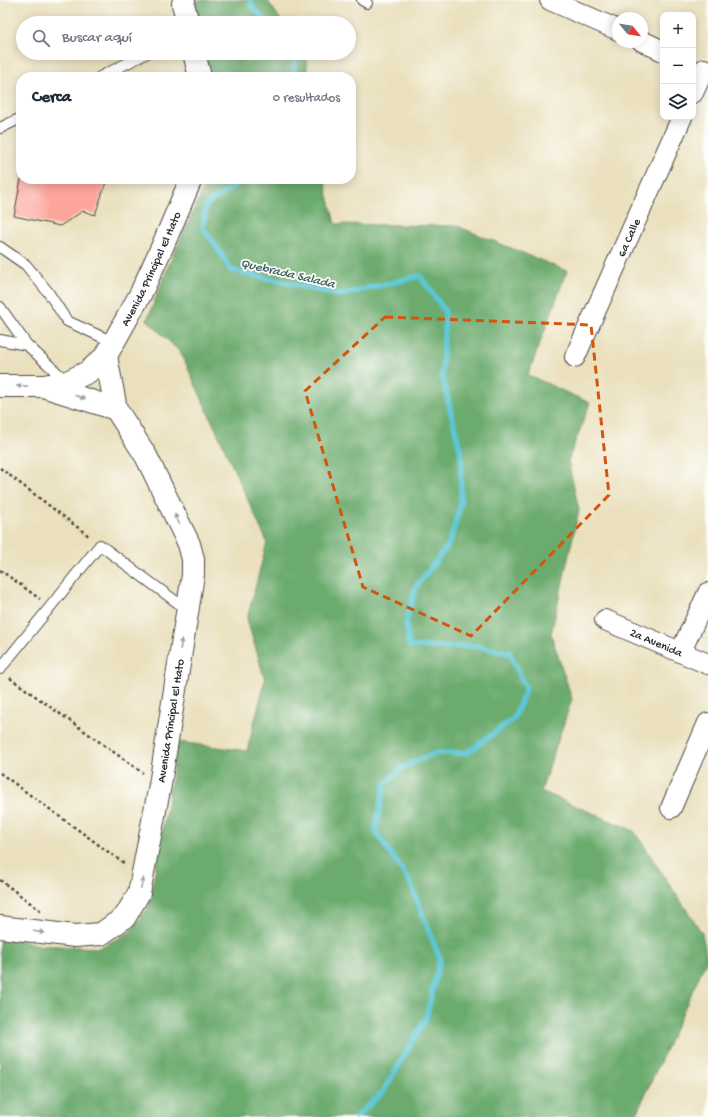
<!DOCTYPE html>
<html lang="es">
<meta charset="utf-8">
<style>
body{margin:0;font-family:"Gochi Hand",sans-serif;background:#f6f6f7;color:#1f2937}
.controls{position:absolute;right:12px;top:12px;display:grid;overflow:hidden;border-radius:8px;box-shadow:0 2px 10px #0003}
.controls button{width:36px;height:36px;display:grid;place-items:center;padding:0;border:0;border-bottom:1px solid #e0e1e3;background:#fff;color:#1f2937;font:20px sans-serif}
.compass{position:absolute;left:612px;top:12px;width:36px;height:36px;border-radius:50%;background:#fff;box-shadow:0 2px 10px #0003;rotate:120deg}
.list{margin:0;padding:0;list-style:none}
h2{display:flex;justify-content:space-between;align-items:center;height:52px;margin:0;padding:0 16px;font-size:17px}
h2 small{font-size:13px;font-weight:400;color:#747a83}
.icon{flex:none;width:22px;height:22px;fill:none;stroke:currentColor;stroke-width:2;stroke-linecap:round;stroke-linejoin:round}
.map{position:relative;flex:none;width:708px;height:1117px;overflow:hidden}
.search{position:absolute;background:#fff;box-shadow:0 2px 10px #0003;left:16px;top:16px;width:340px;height:44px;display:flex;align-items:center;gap:10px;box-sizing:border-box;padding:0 14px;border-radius:22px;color:#747a83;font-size:15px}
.panel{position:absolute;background:#fff;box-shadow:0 2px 10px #0003;left:16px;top:72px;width:340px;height:112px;border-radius:16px}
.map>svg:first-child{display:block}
.forest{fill:#6cab6e;stroke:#4c6b4c}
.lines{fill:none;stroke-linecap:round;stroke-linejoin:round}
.stream{stroke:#5cc7d6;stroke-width:5.5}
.building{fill:#fda59b}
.service-casing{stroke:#484641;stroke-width:12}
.minor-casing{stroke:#484641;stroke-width:22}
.tertiary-casing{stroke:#484641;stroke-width:24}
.path{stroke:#484641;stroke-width:2.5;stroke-dasharray:3 3;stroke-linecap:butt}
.service{stroke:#fff;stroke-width:10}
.minor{stroke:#fff;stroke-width:20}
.tertiary{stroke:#fff;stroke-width:22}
.oneway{fill:#a0a0a0}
.marked{fill:none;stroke:#d5540f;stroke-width:3;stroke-dasharray:8 5;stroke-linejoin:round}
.labels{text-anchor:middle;stroke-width:3.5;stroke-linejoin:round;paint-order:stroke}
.street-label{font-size:12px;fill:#2b2b2b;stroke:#fdfcf7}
.water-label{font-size:13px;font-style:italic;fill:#3c6267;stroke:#fdfcf7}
</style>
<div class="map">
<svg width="708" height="1117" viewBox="0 0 708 1117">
<rect width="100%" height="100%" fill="#fdfcf7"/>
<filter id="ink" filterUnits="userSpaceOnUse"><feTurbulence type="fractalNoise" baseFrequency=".025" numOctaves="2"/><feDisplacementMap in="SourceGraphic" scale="8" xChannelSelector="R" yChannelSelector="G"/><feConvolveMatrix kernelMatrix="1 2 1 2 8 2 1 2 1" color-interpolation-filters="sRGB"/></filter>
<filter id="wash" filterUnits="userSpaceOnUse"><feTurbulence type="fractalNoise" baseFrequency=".012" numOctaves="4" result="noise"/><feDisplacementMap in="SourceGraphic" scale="16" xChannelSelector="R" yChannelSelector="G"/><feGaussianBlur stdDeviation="0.9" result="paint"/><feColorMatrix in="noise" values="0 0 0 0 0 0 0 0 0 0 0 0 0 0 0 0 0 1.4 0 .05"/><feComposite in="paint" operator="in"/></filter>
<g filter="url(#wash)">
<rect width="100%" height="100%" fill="#eae0bd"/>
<!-- forest -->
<g class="forest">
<polygon points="195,0 267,0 283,23 199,23"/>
<polygon points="204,53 304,53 306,57 308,77 209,77"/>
<polygon points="208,179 324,179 335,224 457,226 567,271 528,375 590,403 568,461 579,510 551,634 572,699 541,791 634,831 702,933 707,959 635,1117 0,1117 0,939 11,938 39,945 99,948 129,933 149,907 178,742 247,751 265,680 247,619 267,542 181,353 147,320 170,262"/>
</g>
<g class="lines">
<!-- stream -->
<g class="stream">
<polyline points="251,0 251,5 267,23"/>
<polyline points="293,53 295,55 294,77"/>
<polyline points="241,179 240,182 206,205 203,228 216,246 231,270 340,295 420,276 445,311 442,376 461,453 461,503 449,544 416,587 406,622 409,646 435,647 476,646 510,653 526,689 514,718 467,753 436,753 403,767 385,784 375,831 410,882 440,959 426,1018 383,1092 356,1117"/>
</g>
</g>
<g id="blocks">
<!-- building -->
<polygon class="building" points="21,179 107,179 95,215 83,211 60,226 14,216"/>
</g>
</g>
<g filter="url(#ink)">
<use href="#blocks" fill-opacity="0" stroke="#484641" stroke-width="1"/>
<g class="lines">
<!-- service casing -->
<g class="service-casing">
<g id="service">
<polyline points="362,0 367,3"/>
<polyline points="100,77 147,53"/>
<polyline points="0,128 21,118"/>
<polyline points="0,247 26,265 48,292 67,321 113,342"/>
<polyline points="0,307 27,345"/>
<polyline points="0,340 27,345 66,381"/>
<polyline points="0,669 100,545 186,609"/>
</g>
</g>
<!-- minor casing -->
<g class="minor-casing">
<g id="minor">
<polyline points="550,0 618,30"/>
<polyline points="642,41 663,51"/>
<polyline points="693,93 704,69"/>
<path id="s1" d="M575,357L682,117"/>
<path id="s2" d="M605,620L708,664"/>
<polyline points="681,651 708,593"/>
<polyline points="671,808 708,723"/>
</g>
</g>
<!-- tertiary casing -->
<g class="tertiary-casing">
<g id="tertiary">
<polyline points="184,0 183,4 188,23"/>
<polyline points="194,53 200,77"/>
<path id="s3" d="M0,386H43L67,382L88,372L106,356L140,295L163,245L191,179"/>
<polyline points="46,387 116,409"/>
<path id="s4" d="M0,927L75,936L101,934L125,917L139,893L160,785L193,575V559L189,544L146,456L116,409L106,356"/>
</g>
</g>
<!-- path -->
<g class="path">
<polyline points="0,468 89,536"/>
<polyline points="0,570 40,599"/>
<polyline points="10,678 143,773"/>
<polyline points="0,773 125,864"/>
<polyline points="0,880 41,911"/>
</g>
<!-- service -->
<use href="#service" class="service"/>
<!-- minor -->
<use href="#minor" class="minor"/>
<!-- tertiary -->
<use href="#tertiary" class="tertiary"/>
</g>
<!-- one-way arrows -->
<defs><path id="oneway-solid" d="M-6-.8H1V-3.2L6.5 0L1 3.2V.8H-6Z"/></defs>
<g class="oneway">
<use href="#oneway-solid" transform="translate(22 386) rotate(-179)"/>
<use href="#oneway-solid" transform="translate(80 397) rotate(17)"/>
<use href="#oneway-solid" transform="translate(177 519) rotate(-116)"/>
<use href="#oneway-solid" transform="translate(181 644) rotate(-81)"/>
<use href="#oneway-solid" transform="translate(142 883) rotate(-77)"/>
<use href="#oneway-solid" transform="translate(39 932) rotate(7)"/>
</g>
</g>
<!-- marked area -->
<path class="marked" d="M385,317L591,325L609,495L471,636L363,587L305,391Z"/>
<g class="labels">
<!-- street labels -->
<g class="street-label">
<text dy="4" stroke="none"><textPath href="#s1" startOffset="131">6a Calle</textPath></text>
<text dy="4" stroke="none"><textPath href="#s3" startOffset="213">Avenida Principal El Hato</textPath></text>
<text dy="4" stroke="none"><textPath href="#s2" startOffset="56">2a Avenida</textPath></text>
<text dy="4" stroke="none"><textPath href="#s4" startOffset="334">Avenida Principal El Hato</textPath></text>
</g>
<!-- water labels -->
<g class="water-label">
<text transform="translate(288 272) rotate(13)" y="5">Quebrada Salada</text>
</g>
</g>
</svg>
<div class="controls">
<button>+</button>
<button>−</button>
<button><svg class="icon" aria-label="layers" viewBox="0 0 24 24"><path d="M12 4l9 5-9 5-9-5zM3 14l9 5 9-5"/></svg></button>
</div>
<svg class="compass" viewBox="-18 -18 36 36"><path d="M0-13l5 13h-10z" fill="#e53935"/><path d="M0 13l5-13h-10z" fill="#747a83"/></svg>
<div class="search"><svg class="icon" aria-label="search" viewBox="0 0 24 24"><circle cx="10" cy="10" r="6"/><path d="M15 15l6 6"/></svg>Buscar aquí</div>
<section class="panel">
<h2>Cerca<small>0 resultados</small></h2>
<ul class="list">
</ul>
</section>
</div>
